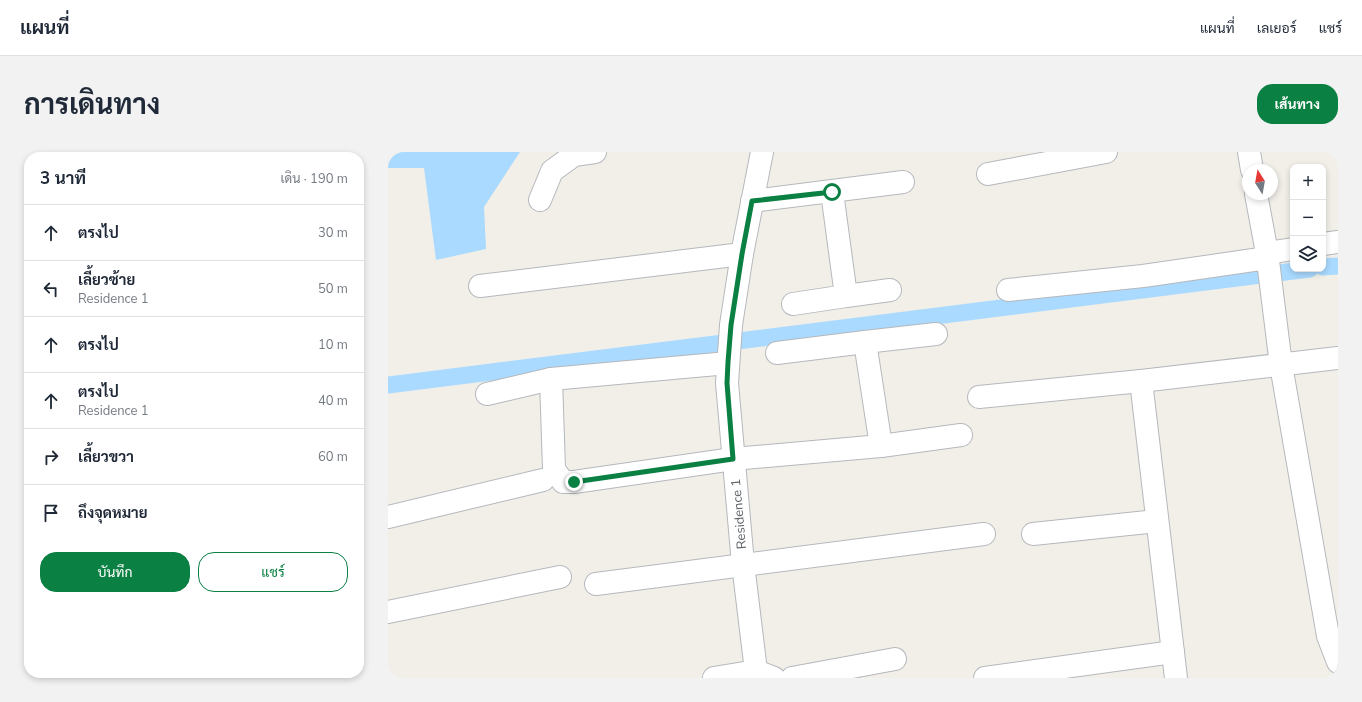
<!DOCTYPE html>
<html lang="th">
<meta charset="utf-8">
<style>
body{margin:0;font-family:"Nunito Sans",Sarabun,sans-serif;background:#f2f2f3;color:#1f2937}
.controls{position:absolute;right:12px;top:12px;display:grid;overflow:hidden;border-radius:8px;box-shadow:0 2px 6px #0003}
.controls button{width:36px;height:36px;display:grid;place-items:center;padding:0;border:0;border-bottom:1px solid #e0e1e3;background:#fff;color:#1f2937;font:20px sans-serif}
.compass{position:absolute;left:854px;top:12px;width:36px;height:36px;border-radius:50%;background:#fff;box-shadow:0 2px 6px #0003;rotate:349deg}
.stop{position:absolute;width:12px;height:12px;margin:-9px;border:3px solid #0b8043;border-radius:50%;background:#fff}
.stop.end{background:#0b8043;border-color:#fff;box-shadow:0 1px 4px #0008}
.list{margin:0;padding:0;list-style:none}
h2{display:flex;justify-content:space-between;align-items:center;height:52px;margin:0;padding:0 16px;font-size:17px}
h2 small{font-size:13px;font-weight:400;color:#747a83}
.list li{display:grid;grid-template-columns:26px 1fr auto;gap:12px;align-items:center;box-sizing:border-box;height:56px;padding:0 16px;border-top:1px solid #e0e1e3}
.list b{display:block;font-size:15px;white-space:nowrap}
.list p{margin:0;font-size:13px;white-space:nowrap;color:#747a83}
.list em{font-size:13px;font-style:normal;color:#747a83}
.actions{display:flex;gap:8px;padding:12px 16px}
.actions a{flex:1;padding:9px 0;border:1px solid #0b8043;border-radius:16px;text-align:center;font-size:14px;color:#0b8043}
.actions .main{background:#0b8043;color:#fff}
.icon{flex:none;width:22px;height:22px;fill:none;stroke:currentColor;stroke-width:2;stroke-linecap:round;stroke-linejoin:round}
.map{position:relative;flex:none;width:950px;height:526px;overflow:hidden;border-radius:16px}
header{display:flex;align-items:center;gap:24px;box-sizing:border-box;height:56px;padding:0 20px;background:#fff;border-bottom:1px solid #e0e1e3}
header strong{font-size:19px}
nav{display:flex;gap:22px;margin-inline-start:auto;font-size:14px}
.intro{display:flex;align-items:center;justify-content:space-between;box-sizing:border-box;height:96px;padding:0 24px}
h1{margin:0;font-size:28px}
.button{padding:10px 18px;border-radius:16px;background:#0b8043;color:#fff;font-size:14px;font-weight:700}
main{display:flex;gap:24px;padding:0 24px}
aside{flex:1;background:#fff;border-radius:16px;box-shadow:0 2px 6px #0003}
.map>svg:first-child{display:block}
.water{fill:#aadaff}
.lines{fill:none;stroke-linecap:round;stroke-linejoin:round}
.canal{stroke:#aadaff;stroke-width:17}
.minor-casing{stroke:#b5b8bc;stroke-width:24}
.minor{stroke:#fff;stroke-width:22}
.route{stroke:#0b8043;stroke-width:5}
.labels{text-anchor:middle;stroke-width:4;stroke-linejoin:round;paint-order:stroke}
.street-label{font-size:13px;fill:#5f6368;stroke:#fff}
</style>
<header>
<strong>แผนที่</strong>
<nav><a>แผนที่</a><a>เลเยอร์</a><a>แชร์</a></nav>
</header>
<div class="intro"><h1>การเดินทาง</h1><a class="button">เส้นทาง</a></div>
<main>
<aside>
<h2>3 นาที<small>เดิน · 190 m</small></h2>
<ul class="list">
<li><svg class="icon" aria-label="ahead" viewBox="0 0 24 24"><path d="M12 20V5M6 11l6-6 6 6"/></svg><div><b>ตรงไป</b></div><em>30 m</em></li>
<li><svg class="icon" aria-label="left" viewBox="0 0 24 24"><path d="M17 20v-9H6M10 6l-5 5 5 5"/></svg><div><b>เลี้ยวซ้าย</b><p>Residence 1</p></div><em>50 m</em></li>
<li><svg class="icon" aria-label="ahead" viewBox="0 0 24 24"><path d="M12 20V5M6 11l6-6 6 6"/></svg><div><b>ตรงไป</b></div><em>10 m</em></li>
<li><svg class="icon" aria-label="ahead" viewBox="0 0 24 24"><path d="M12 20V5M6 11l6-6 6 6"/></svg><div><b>ตรงไป</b><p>Residence 1</p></div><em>40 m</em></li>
<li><svg class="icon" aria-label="right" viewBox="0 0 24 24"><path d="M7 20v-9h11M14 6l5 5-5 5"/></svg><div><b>เลี้ยวขวา</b></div><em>60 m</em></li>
<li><svg class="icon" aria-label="arrive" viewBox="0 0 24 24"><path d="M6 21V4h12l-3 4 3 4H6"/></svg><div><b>ถึงจุดหมาย</b></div></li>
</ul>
<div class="actions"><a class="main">บันทึก</a><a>แชร์</a></div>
</aside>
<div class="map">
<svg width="950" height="526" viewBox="0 0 950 526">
<rect width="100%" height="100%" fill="#f1efe8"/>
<!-- water -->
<polygon class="water" points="0,0 132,0 96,55 98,97 48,108 36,16 0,16"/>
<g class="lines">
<!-- canal -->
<g class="canal">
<polyline points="935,115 950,114"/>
<polyline points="0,233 922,117"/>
</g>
<!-- minor casing -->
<g class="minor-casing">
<g id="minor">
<polyline points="861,0 864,18"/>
<polyline points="600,22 718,0"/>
<polyline points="868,42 879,101 893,213 940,484 950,510"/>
<polyline points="152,48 164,19 186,3 207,0"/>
<polyline points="364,49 515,30"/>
<polyline points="935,92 950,90"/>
<polyline points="879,101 905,97"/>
<polyline points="92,134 354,102"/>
<polyline points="620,138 755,124 879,106"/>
<polyline points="458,144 502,138"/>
<polyline points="405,152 458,144 444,40"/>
<polyline points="389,201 477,190"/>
<polyline points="163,227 166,317 175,330 186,330 345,307 493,294 573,283"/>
<polyline points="753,229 788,526"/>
<polyline points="99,242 163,227 340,211"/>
<polyline points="591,245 753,229 950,206"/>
<polyline points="493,294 477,190 548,182"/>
<polyline points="0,365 155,328"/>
<polyline points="645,382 769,369"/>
<polyline points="208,432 596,382"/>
<polyline points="0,460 172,425"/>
<polyline points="368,519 386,526"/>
<polyline points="326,526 368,519"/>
<polyline points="364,526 368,519 355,412 339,231 343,173 354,102 374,0"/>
<polyline points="404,526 507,507"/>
<polyline points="597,526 785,500"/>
</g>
</g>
<!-- minor -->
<use href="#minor" class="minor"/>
</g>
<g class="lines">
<!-- route -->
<polyline class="route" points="186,330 345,307 339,231 340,210 343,173 354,102 364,49 444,40"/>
</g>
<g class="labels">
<!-- street labels -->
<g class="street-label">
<text transform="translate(350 362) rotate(-95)" y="5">Residence 1</text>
</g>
</g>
</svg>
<div class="controls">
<button>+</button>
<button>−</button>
<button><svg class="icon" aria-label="layers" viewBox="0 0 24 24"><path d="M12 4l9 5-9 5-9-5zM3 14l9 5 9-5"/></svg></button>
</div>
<svg class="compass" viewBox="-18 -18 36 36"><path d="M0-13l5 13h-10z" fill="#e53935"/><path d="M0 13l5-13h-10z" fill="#747a83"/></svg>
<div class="stop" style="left:444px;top:40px"></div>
<div class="stop end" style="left:186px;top:330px"></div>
</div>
</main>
